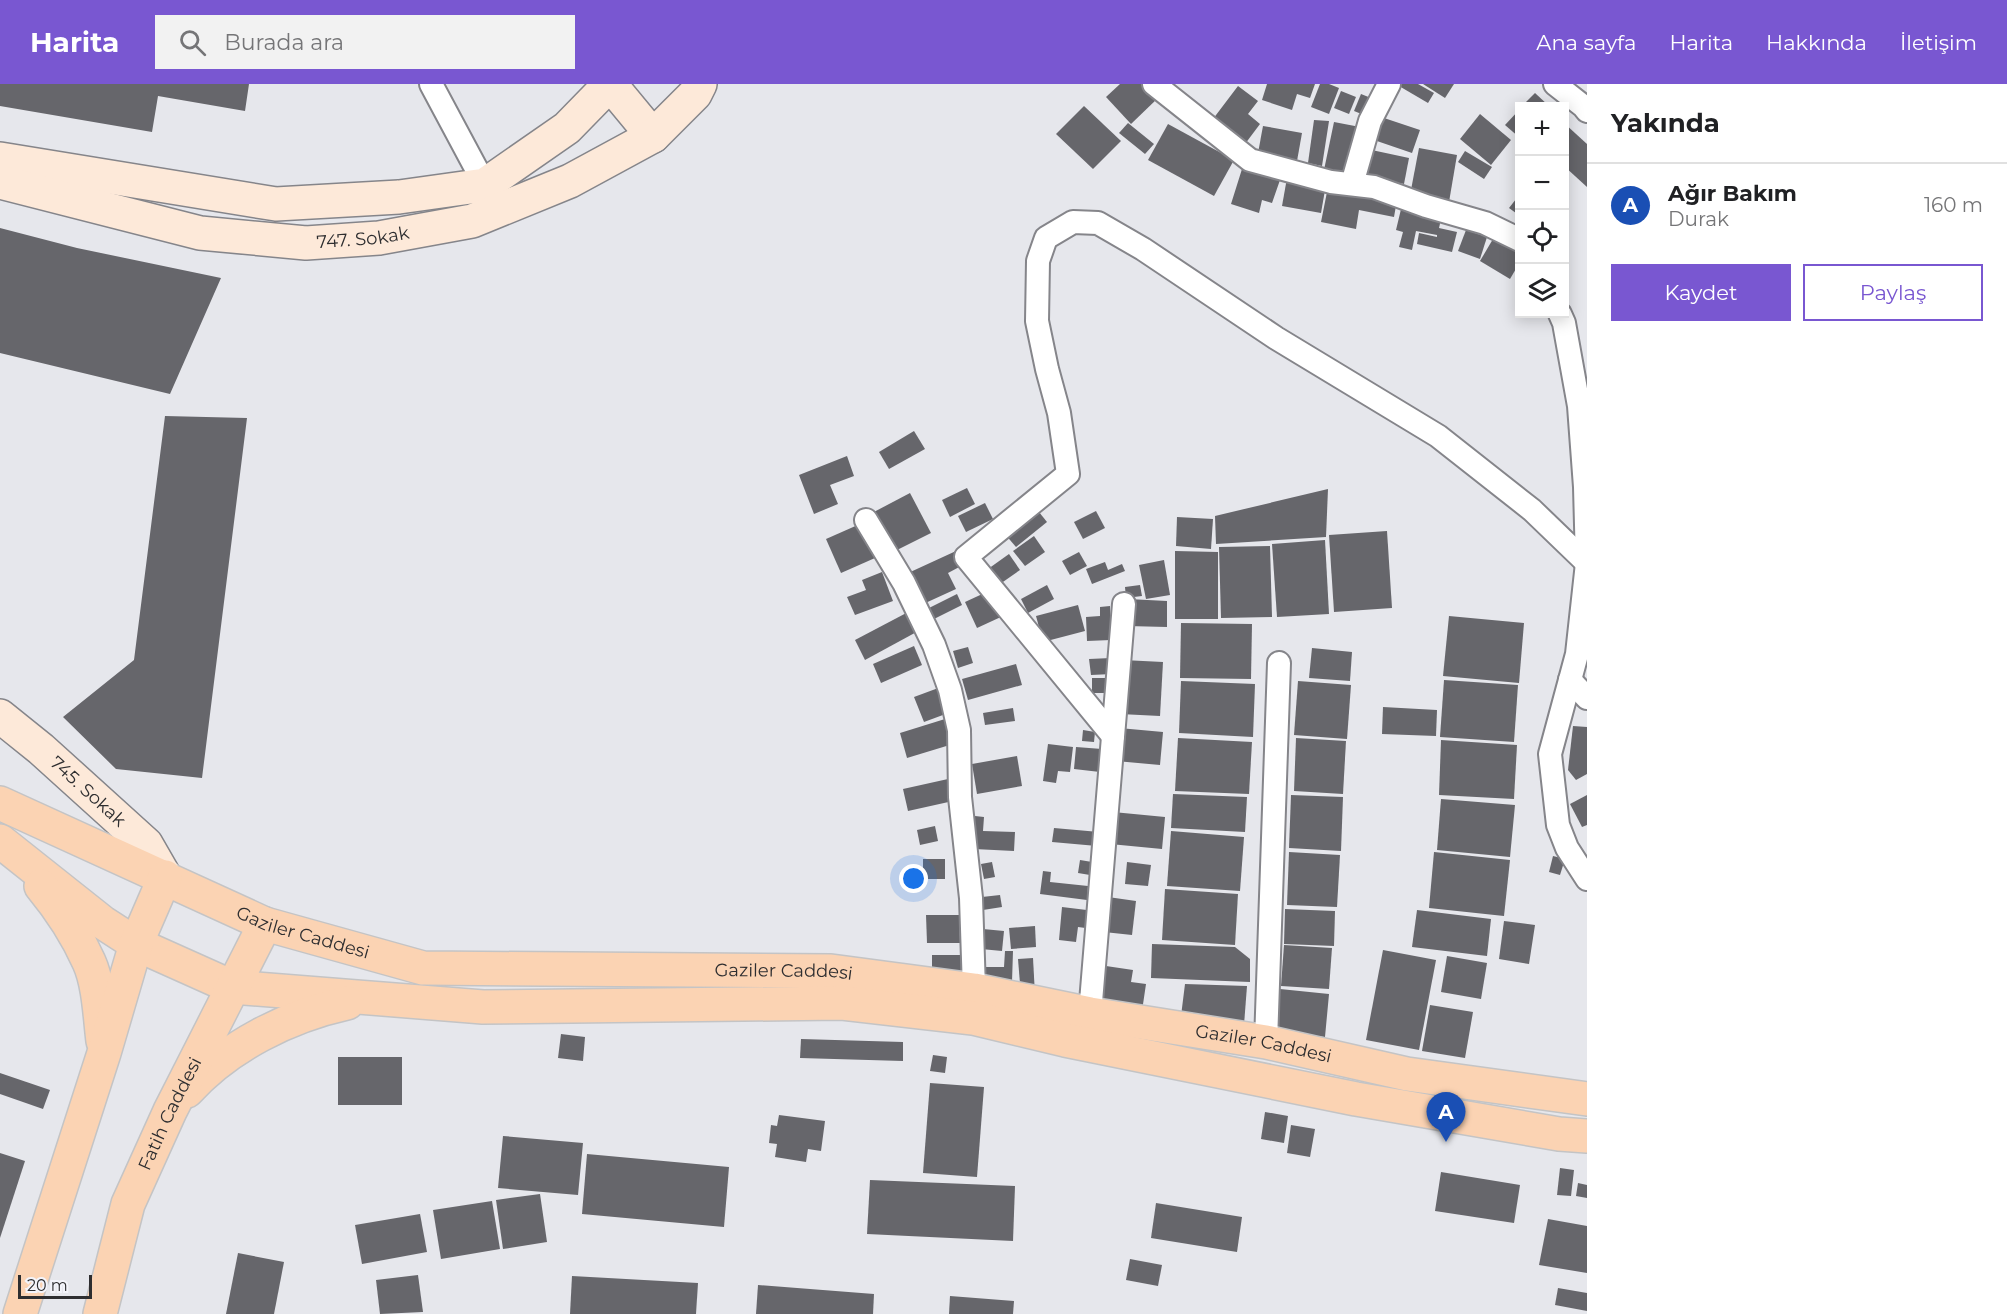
<!DOCTYPE html>
<html lang="tr">
<meta charset="utf-8">
<style>
body{margin:0;font-family:Montserrat,sans-serif;background:#f2f2f2;color:#202124}
.controls{position:absolute;right:18px;top:18px;display:grid;overflow:hidden;border-radius:0px;box-shadow:0 3px 15px #0003}
.controls button{width:54px;height:54px;display:grid;place-items:center;padding:0;border:0;border-bottom:2px solid #e0e0e0;background:#fff;color:#202124;font:30px sans-serif}
.scale{position:absolute;left:18px;bottom:15px;width:74px;box-sizing:border-box;padding-left:6px;border:3px solid #2e2e30;border-top:0;font-size:16px;line-height:21px;white-space:nowrap;color:#2e2e30;-webkit-text-stroke:4px #f4f4fa;paint-order:stroke}
.you{position:absolute;left:914px;top:795px;width:21px;height:21px;margin:-15px;border:4px solid #fff;border-radius:50%;background:#1a73e8;box-shadow:0 0 0 9px #1a73e833}
.badge{display:grid;place-items:center;width:39px;height:39px;border-radius:50%;background:#7957d1;color:#fff;font-size:20px;font-weight:700}
.pin{position:absolute;translate:-50% -50px;filter:drop-shadow(0 2px 3px #0008)}
.pin::after{content:'';position:absolute;top:32px;width:21px;height:18px;background:inherit;clip-path:polygon(0 0,100% 0,50% 100%)}
.list{margin:0;padding:0;list-style:none}
h2{display:flex;justify-content:space-between;align-items:center;height:78px;margin:0;padding:0 24px;font-size:26px}
h2 small{font-size:20px;font-weight:400;color:#757577}
.list li{display:grid;grid-template-columns:39px 1fr auto;gap:18px;align-items:center;box-sizing:border-box;height:84px;padding:0 24px;border-top:2px solid #e0e0e0}
.list b{display:block;font-size:22px;white-space:nowrap}
.list p{margin:0;font-size:20px;white-space:nowrap;color:#757577}
.list em{font-size:20px;font-style:normal;color:#757577}
.actions{display:flex;gap:12px;padding:18px 24px}
.actions a{flex:1;padding:14px 0;border:2px solid #7957d1;border-radius:0px;text-align:center;font-size:21px;color:#7957d1}
.actions .main{background:#7957d1;color:#fff}
.icon{flex:none;width:33px;height:33px;fill:none;stroke:currentColor;stroke-width:2;stroke-linecap:round;stroke-linejoin:round}
.map{position:relative;flex:none;width:1587px;height:1230px;overflow:hidden}
header{display:flex;align-items:center;gap:36px;box-sizing:border-box;height:84px;padding:0 30px;background:#7957d1;color:#fff}
header strong{font-size:28px}
nav{display:flex;gap:33px;margin-inline-start:auto;font-size:21px}
.search{width:420px;height:54px;background:#f2f2f2;display:flex;align-items:center;gap:15px;box-sizing:border-box;padding:0 21px;border-radius:0px;color:#757577;font-size:22px}
main{display:flex}
aside{flex:1;background:#fff}
.map>svg:first-child{display:block}
.building{fill:#66666b}
.lines{fill:none;stroke-linecap:round;stroke-linejoin:round}
.minor-casing{stroke:#85858a;stroke-width:26}
.secondary-casing{stroke:#85858a;stroke-width:36}
.primary-casing{stroke:#c4c4c5;stroke-width:36}
.minor{stroke:#fff;stroke-width:22}
.secondary{stroke:#fde9d9;stroke-width:33}
.primary{stroke:#fbd3b3;stroke-width:33}
.labels{text-anchor:middle;stroke-width:6;stroke-linejoin:round;paint-order:stroke}
.street-label{font-size:18px;fill:#2e2e30;stroke:#f4f4fa}
</style>
<header>
<strong>Harita</strong>
<div class="search"><svg class="icon" aria-label="search" viewBox="0 0 24 24"><circle cx="10" cy="10" r="6"/><path d="M15 15l6 6"/></svg>Burada ara</div>
<nav><a>Ana sayfa</a><a>Harita</a><a>Hakkında</a><a>İletişim</a></nav>
</header>
<main>
<div class="map">
<svg width="1587" height="1230" viewBox="0 0 1587 1230">
<rect width="100%" height="100%" fill="#e6e7ec"/>
<!-- building -->
<g class="building">
<polygon points="0,0 249,0 245,27 158,12 152,48 0,22"/>
<polygon points="1120,0 1145,0 1158,14 1131,40 1106,13"/>
<polygon points="1267,0 1315,0 1310,14 1297,10 1292,26 1262,16"/>
<polygon points="1320,0 1329,0 1339,4 1329,30 1311,23"/>
<polygon points="1400,0 1418,0 1434,9 1428,19 1399,2"/>
<polygon points="1423,0 1454,0 1445,14"/>
<polygon points="1238,2 1258,17 1248,30 1260,40 1245,60 1213,35"/>
<polygon points="1341,7 1356,13 1349,30 1334,24"/>
<polygon points="1535,9 1549,22 1522,22"/>
<polygon points="1361,10 1376,16 1369,33 1354,27"/>
<polygon points="1084,22 1121,57 1093,85 1056,50"/>
<polygon points="1520,25 1520,54 1505,41"/>
<polygon points="1480,30 1511,56 1491,81 1460,55"/>
<polygon points="1381,33 1420,46 1412,69 1374,56"/>
<polygon points="1314,36 1329,37 1322,82 1308,79"/>
<polygon points="1334,38 1360,43 1350,91 1324,86"/>
<polygon points="1128,39 1154,60 1145,70 1119,49"/>
<polygon points="1564,39 1587,60 1587,103 1564,82"/>
<polygon points="1168,40 1234,76 1214,112 1148,76"/>
<polygon points="1263,42 1302,49 1297,77 1258,69"/>
<polygon points="1419,64 1457,71 1449,118 1410,111"/>
<polygon points="1367,65 1409,74 1404,100 1362,91"/>
<polygon points="1465,67 1492,83 1484,95 1458,78"/>
<polygon points="1242,85 1280,96 1272,119 1262,116 1259,129 1231,120"/>
<polygon points="1287,94 1325,106 1321,129 1282,122"/>
<polygon points="1328,103 1397,116 1394,133 1359,126 1356,145 1321,138"/>
<polygon points="1520,110 1520,132 1509,124"/>
<polygon points="1402,121 1442,131 1439,144 1457,148 1452,168 1417,160 1419,149 1437,153 1437,151 1416,147 1412,166 1399,163 1403,148 1396,146"/>
<polygon points="0,144 77,164 221,194 170,310 0,269"/>
<polygon points="1466,146 1487,153 1480,175 1458,167"/>
<polygon points="1493,155 1520,170 1520,178 1510,195 1480,177"/>
<polygon points="165,332 247,334 202,694 116,685 63,633 134,576"/>
<polygon points="914,347 925,365 889,385 879,368"/>
<polygon points="847,372 854,392 830,401 838,420 814,430 799,391"/>
<polygon points="967,404 975,420 950,433 942,416"/>
<polygon points="1328,405 1326,453 1216,460 1215,432"/>
<polygon points="910,409 931,449 893,468 872,429"/>
<polygon points="985,419 993,435 966,448 958,432"/>
<polygon points="1035,423 1047,438 1016,463 1004,449"/>
<polygon points="1096,427 1105,444 1083,455 1074,438"/>
<polygon points="1177,433 1213,435 1211,465 1176,462"/>
<polygon points="860,440 875,474 841,489 826,455"/>
<polygon points="1387,447 1392,524 1334,528 1329,451"/>
<polygon points="1034,452 1045,468 1025,482 1013,467"/>
<polygon points="1325,456 1329,530 1277,533 1272,460"/>
<polygon points="1270,462 1272,533 1221,534 1219,463"/>
<polygon points="956,467 963,481 948,489 956,505 921,521 906,490"/>
<polygon points="1175,467 1218,468 1218,535 1175,535"/>
<polygon points="1079,468 1087,482 1070,491 1062,477"/>
<polygon points="1009,470 1020,486 1000,500 988,485"/>
<polygon points="1164,476 1170,511 1146,515 1139,481"/>
<polygon points="1105,478 1108,486 1122,480 1125,487 1092,500 1086,485"/>
<polygon points="882,488 893,517 855,531 847,513 866,506 862,496"/>
<polygon points="1047,501 1054,515 1028,529 1021,515"/>
<polygon points="1140,501 1142,512 1126,514 1125,503"/>
<polygon points="991,506 1003,532 977,544 965,518"/>
<polygon points="957,510 962,521 930,537 925,526"/>
<polygon points="1128,515 1167,517 1167,543 1127,542"/>
<polygon points="1078,521 1085,547 1043,558 1036,532"/>
<polygon points="1110,522 1111,556 1087,557 1086,533 1100,532 1100,523"/>
<polygon points="912,526 922,545 865,576 855,556"/>
<polygon points="1449,532 1524,539 1519,599 1443,592"/>
<polygon points="1181,539 1252,540 1251,595 1180,594"/>
<polygon points="914,562 922,581 881,599 873,580"/>
<polygon points="968,563 973,579 958,584 953,567"/>
<polygon points="1312,564 1352,568 1350,597 1309,594"/>
<polygon points="1111,574 1112,590 1091,591 1089,575"/>
<polygon points="1123,576 1163,578 1160,632 1120,630"/>
<polygon points="1016,580 1022,601 968,616 962,595"/>
<polygon points="1092,594 1111,594 1112,609 1092,609"/>
<polygon points="1444,596 1518,601 1514,658 1440,653"/>
<polygon points="1181,597 1255,600 1253,653 1179,649"/>
<polygon points="1298,597 1351,601 1347,655 1294,651"/>
<polygon points="941,603 951,628 924,638 914,613"/>
<polygon points="1383,623 1437,626 1436,652 1382,650"/>
<polygon points="1013,624 1015,637 985,641 983,629"/>
<polygon points="945,635 953,660 907,674 900,649"/>
<polygon points="1573,642 1587,643 1587,690 1576,696 1568,686"/>
<polygon points="1119,644 1163,648 1160,681 1116,677"/>
<polygon points="1083,646 1095,648 1094,658 1082,657"/>
<polygon points="1178,654 1252,658 1249,710 1175,707"/>
<polygon points="1296,654 1346,657 1343,710 1294,707"/>
<polygon points="1441,656 1517,661 1514,715 1439,711"/>
<polygon points="1048,660 1073,663 1070,688 1058,687 1056,699 1043,697"/>
<polygon points="1076,663 1102,665 1100,688 1074,685"/>
<polygon points="1017,672 1022,702 977,710 972,680"/>
<polygon points="948,695 953,717 908,727 903,705"/>
<polygon points="1173,710 1247,713 1245,748 1171,744"/>
<polygon points="1291,711 1343,713 1341,767 1289,764"/>
<polygon points="1587,711 1587,741 1582,743 1570,720"/>
<polygon points="1441,715 1515,721 1510,773 1437,766"/>
<polygon points="1113,728 1165,733 1162,765 1110,760"/>
<polygon points="975,732 984,733 983,747 1015,748 1014,767 974,765"/>
<polygon points="935,742 938,757 920,761 917,746"/>
<polygon points="1054,744 1099,748 1097,762 1052,758"/>
<polygon points="1171,747 1244,753 1240,807 1167,802"/>
<polygon points="1289,768 1340,771 1337,823 1287,821"/>
<polygon points="1434,768 1510,776 1504,832 1429,824"/>
<polygon points="1553,772 1565,775 1560,791 1549,788"/>
<rect x="923" y="775" width="22" height="20"/>
<polygon points="1080,776 1098,779 1096,792 1078,789"/>
<polygon points="992,778 995,793 984,795 981,780"/>
<polygon points="1127,778 1151,781 1148,802 1125,800"/>
<polygon points="1043,787 1051,788 1050,798 1088,802 1087,816 1040,810"/>
<polygon points="1165,805 1238,810 1235,861 1162,856"/>
<polygon points="1000,811 1002,823 983,826 982,813"/>
<polygon points="1108,813 1136,817 1132,851 1104,848"/>
<polygon points="1062,823 1095,827 1093,845 1078,843 1076,858 1059,856"/>
<polygon points="1285,825 1335,827 1334,862 1284,860"/>
<polygon points="1417,826 1491,835 1487,872 1412,863"/>
<polygon points="926,831 959,831 960,859 927,859"/>
<polygon points="1504,837 1535,841 1529,880 1499,875"/>
<polygon points="1035,842 1036,863 1011,865 1009,844"/>
<polygon points="983,845 1004,847 1002,867 981,865"/>
<polygon points="1152,860 1235,863 1250,875 1250,898 1151,894"/>
<polygon points="1284,861 1332,864 1329,905 1281,902"/>
<polygon points="1383,866 1436,876 1419,966 1366,956"/>
<polygon points="1005,867 1013,867 1012,898 981,898 982,883 1004,883"/>
<rect x="932" y="871" width="31" height="22"/>
<polygon points="1447,872 1487,879 1481,915 1441,908"/>
<polygon points="1033,874 1035,911 1021,912 1018,875"/>
<polygon points="1106,882 1133,886 1131,898 1146,900 1142,927 1101,922"/>
<polygon points="1185,900 1247,902 1244,941 1181,932"/>
<polygon points="1280,905 1329,910 1325,953 1276,948"/>
<polygon points="1430,921 1473,928 1465,974 1422,967"/>
<polygon points="561,950 585,953 583,977 558,974"/>
<polygon points="801,955 903,958 903,977 800,974"/>
<polygon points="933,971 947,973 945,989 930,987"/>
<rect x="338" y="973" width="64" height="48"/>
<polygon points="0,989 50,1006 43,1025 0,1010"/>
<polygon points="930,999 984,1003 977,1093 923,1089"/>
<polygon points="1265,1028 1288,1032 1284,1059 1261,1055"/>
<polygon points="779,1031 825,1037 821,1067 808,1065 806,1078 775,1073 777,1060 769,1059 771,1041 777,1042"/>
<polygon points="1291,1041 1315,1045 1310,1073 1287,1069"/>
<polygon points="503,1052 583,1059 578,1111 498,1104"/>
<polygon points="0,1069 25,1077 0,1154"/>
<polygon points="587,1070 729,1083 724,1143 582,1130"/>
<polygon points="1560,1084 1574,1086 1571,1112 1557,1111"/>
<polygon points="1441,1088 1520,1101 1514,1139 1435,1127"/>
<polygon points="870,1096 1015,1102 1013,1157 867,1150"/>
<polygon points="1578,1099 1587,1101 1587,1114 1576,1112"/>
<polygon points="540,1110 547,1158 503,1165 496,1116"/>
<polygon points="492,1117 500,1165 441,1175 433,1126"/>
<polygon points="1156,1119 1242,1133 1237,1168 1151,1154"/>
<polygon points="420,1130 427,1168 362,1180 355,1141"/>
<polygon points="1548,1135 1587,1142 1587,1189 1539,1181"/>
<polygon points="238,1169 284,1178 274,1230 226,1230"/>
<polygon points="1130,1175 1162,1181 1158,1202 1126,1196"/>
<polygon points="418,1191 423,1228 380,1230 376,1196"/>
<polygon points="572,1192 698,1199 696,1230 570,1230"/>
<polygon points="758,1201 874,1210 873,1230 756,1230"/>
<polygon points="1558,1204 1587,1209 1587,1227 1555,1221"/>
<polygon points="950,1212 1014,1217 1013,1230 949,1230"/>
</g>
<g class="lines">
<!-- minor casing -->
<g class="minor-casing">
<g id="minor">
<polyline points="431,0 485,101"/>
<polyline points="1154,0 1250,76 1331,98 1374,103 1426,122 1485,139 1520,156"/>
<polyline points="1555,0 1583,22 1587,27"/>
<polyline points="1352,100 1370,37 1389,0"/>
<polyline points="1560,230 1564,239 1579,322 1585,403 1587,479 1577,570 1550,670 1558,741 1567,764 1587,795"/>
<polyline points="866,436 904,499 934,561 950,606 959,646 960,713 971,814 974,906"/>
<polyline points="1570,596 1587,614"/>
<polyline points="1113,652 966,473 1068,390 1059,329 1047,285 1037,237 1038,177 1046,154 1073,138 1098,139 1143,165 1276,254 1438,352 1532,426 1587,479"/>
<polyline points="1090,930 1124,520"/>
<polyline points="1266,958 1279,579"/>
</g>
</g>
<!-- secondary casing -->
<g class="secondary-casing">
<g id="secondary">
<polyline points="610,0 653,52"/>
<polyline points="0,75 276,120 399,113 485,101 567,44 610,0"/>
<path id="s1" d="M0,98L200,149L306,159L379,154L472,137L570,97L653,52L695,10L700,0"/>
<path id="s2" d="M0,632L41,665L146,760L165,793"/>
</g>
</g>
<!-- primary casing -->
<g class="primary-casing">
<g id="primary">
<path id="s3" d="M0,719L265,840L423,884L831,887L974,906L1090,930L1266,958L1407,990L1587,1015"/>
<polyline points="0,757 102,838 136,860 232,903 483,923 842,919 973,934 1065,956 1356,1015 1559,1050 1587,1052"/>
<path d="M41,802C60,825 77,851 89,878C99,900 100,933 103,957"/>
<path d="M187,1007C228,962 288,932 347,919"/>
<polyline points="20,1230 104,969 136,860 165,793"/>
<path id="s4" d="M100,1230L128,1120L170,1027L265,840"/>
</g>
</g>
<!-- minor -->
<use href="#minor" class="minor"/>
<!-- secondary -->
<use href="#secondary" class="secondary"/>
<!-- primary -->
<use href="#primary" class="primary"/>
</g>
<g class="labels">
<!-- street labels -->
<g class="street-label">
<text dy="6" stroke="none"><textPath href="#s1" startOffset="370">747. Sokak</textPath></text>
<text dy="6" stroke="none"><textPath href="#s2" startOffset="116">745. Sokak</textPath></text>
<text dy="6" stroke="none"><textPath href="#s3" startOffset="330">Gaziler Caddesi</textPath></text>
<text dy="6" stroke="none"><textPath href="#s3" startOffset="816">Gaziler Caddesi</textPath></text>
<text dy="6" stroke="none"><textPath href="#s3" startOffset="1302">Gaziler Caddesi</textPath></text>
<text dy="6" stroke="none"><textPath href="#s4" startOffset="213">Fatih Caddesi</textPath></text>
</g>
</g>
</svg>
<div class="controls">
<button>+</button>
<button>−</button>
<button><svg class="icon" aria-label="locate" viewBox="0 0 24 24"><circle cx="12" cy="12" r="6"/><path d="M12 2v4M12 18v4M2 12h4M18 12h4"/></svg></button>
<button><svg class="icon" aria-label="layers" viewBox="0 0 24 24"><path d="M12 4l9 5-9 5-9-5zM3 14l9 5 9-5"/></svg></button>
</div>
<div class="scale">20 m</div>
<div class="you"></div>
<div class="pin badge" style="left:1446px;top:1058px;background:#1a4fb4">A</div>
</div>
<aside>
<h2>Yakında<small></small></h2>
<ul class="list">
<li><span class="badge" style="background:#1a4fb4">A</span><div><b>Ağır Bakım</b><p>Durak</p></div><em>160 m</em></li>
</ul>
<div class="actions"><a class="main">Kaydet</a><a>Paylaş</a></div>
</aside>
</main>
